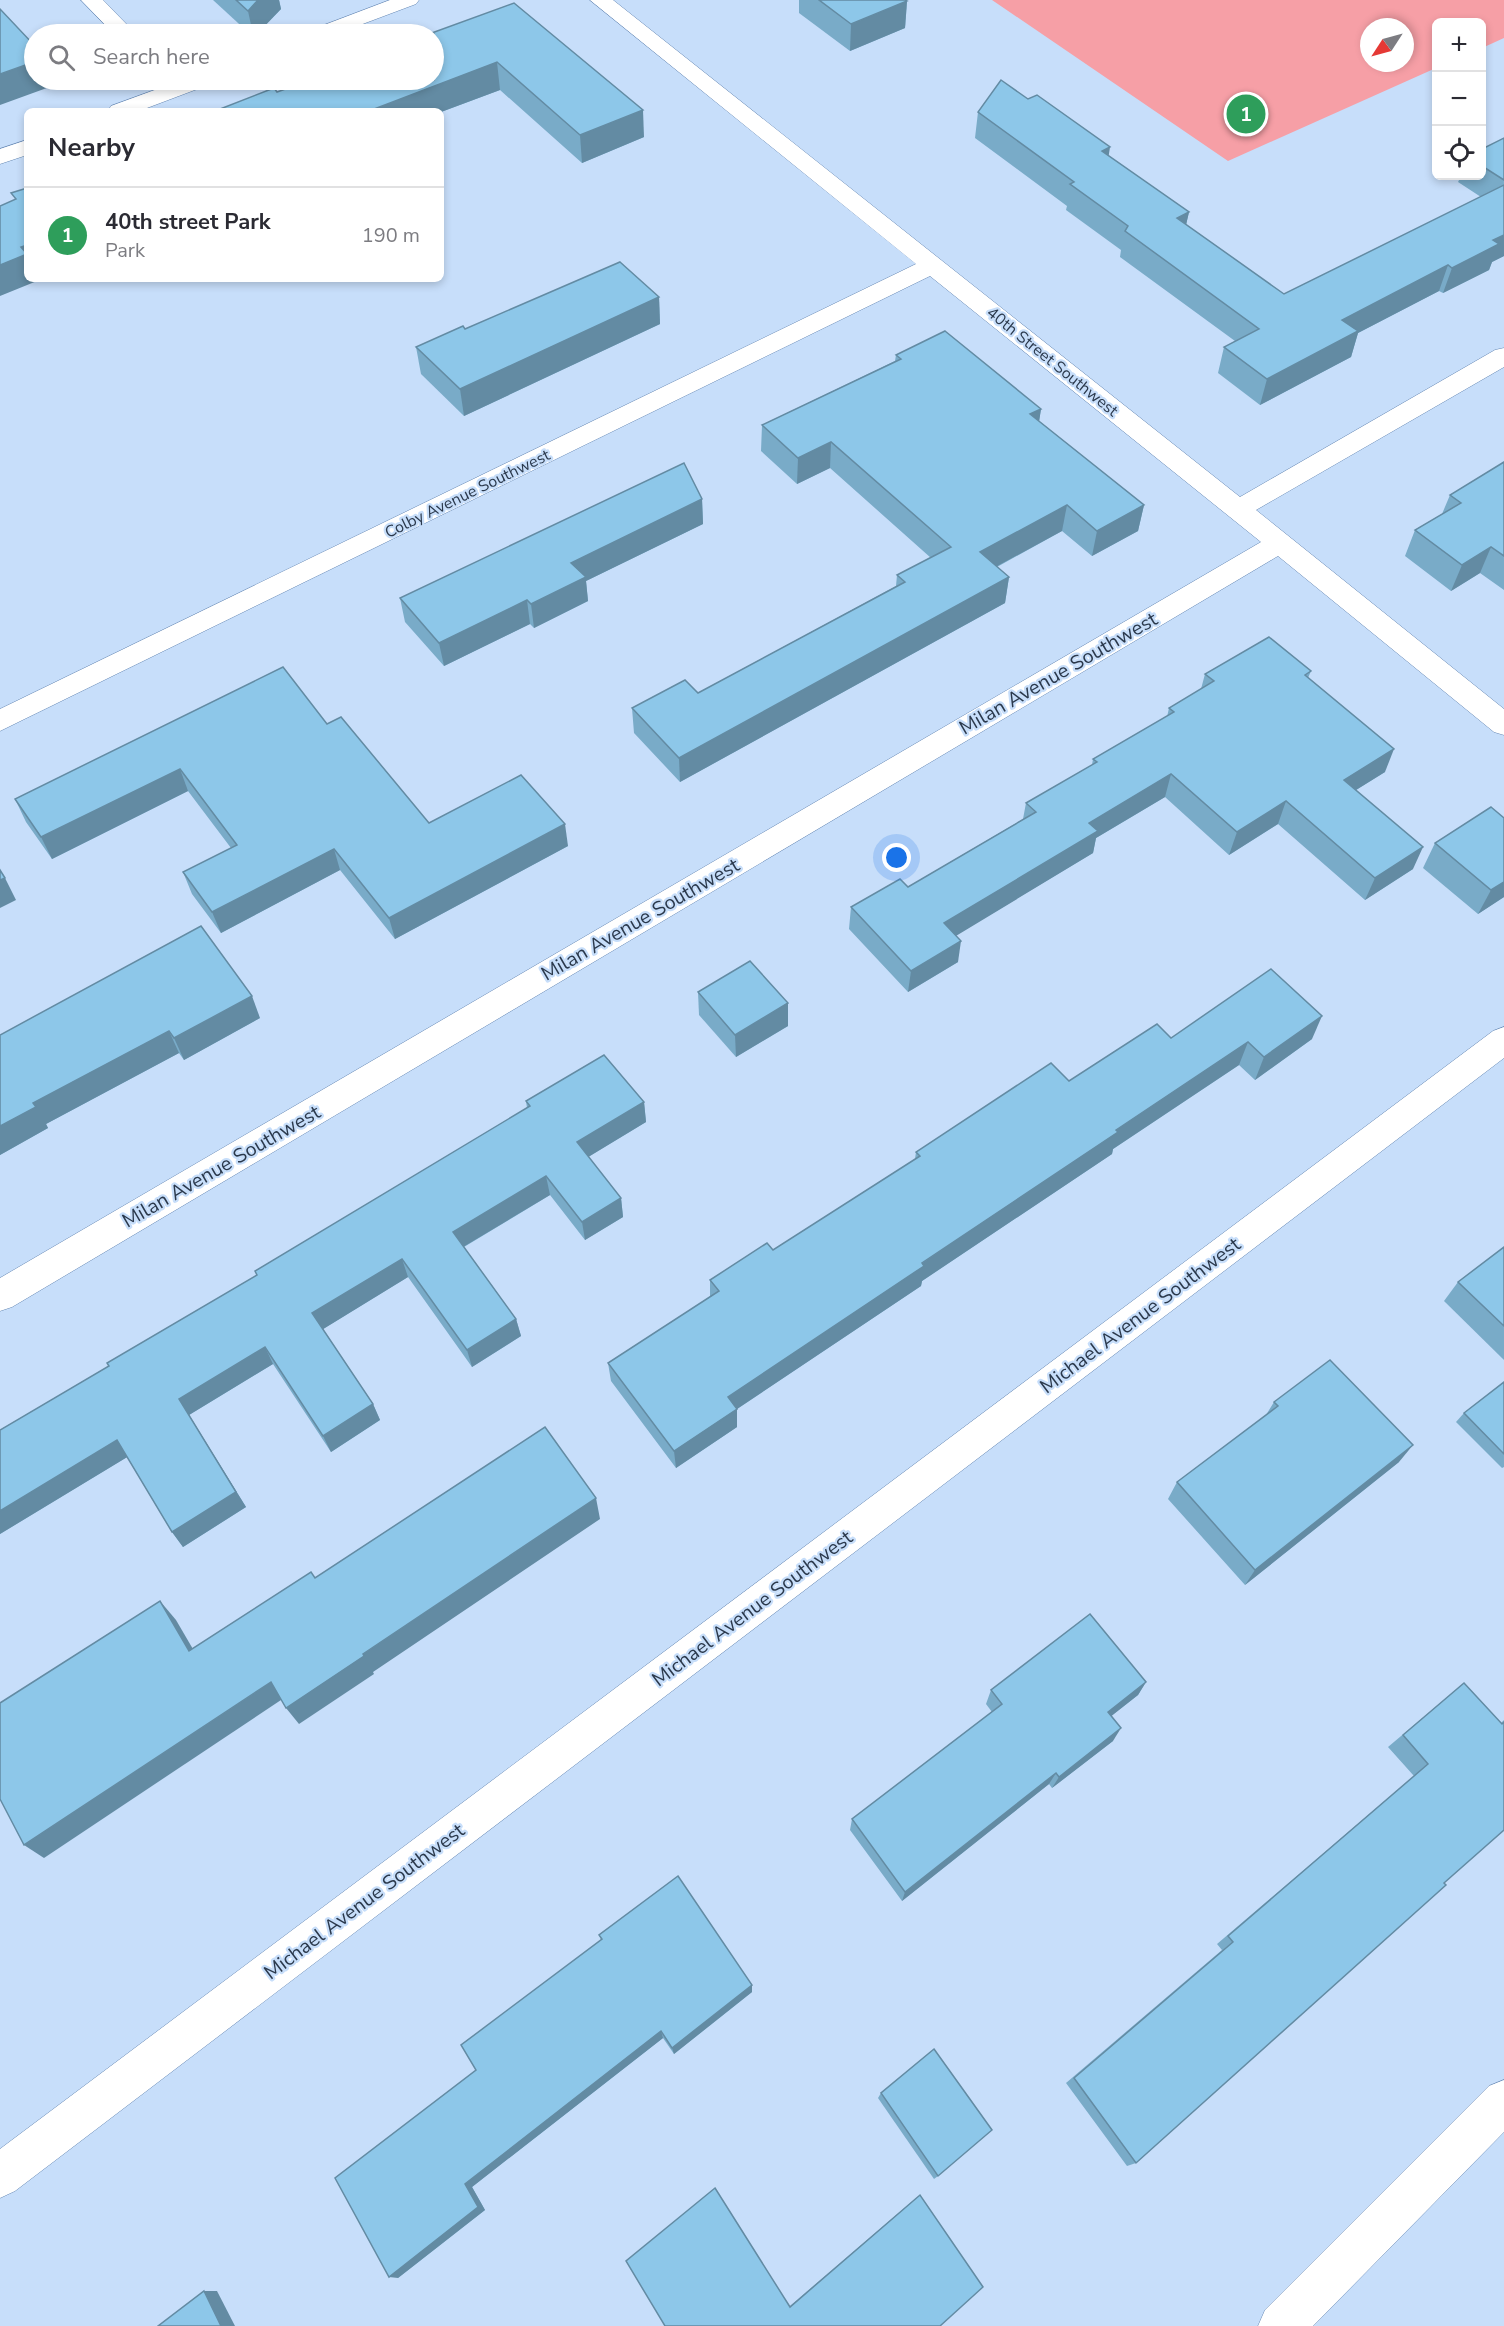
<!DOCTYPE html>
<meta charset="utf-8">
<style>
body{margin:0;font-family:"Nunito Sans",sans-serif;background:#f7f7f7;color:#2b2b33}
.controls{position:absolute;right:18px;top:18px;display:grid;overflow:hidden;border-radius:9px;box-shadow:0 3px 9px #0003}
.controls button{width:54px;height:54px;display:grid;place-items:center;padding:0;border:0;border-bottom:2px solid #e1e1e2;background:#fff;color:#2b2b33;font:30px sans-serif}
.compass{position:absolute;left:1360px;top:18px;width:54px;height:54px;border-radius:50%;background:#fff;box-shadow:0 3px 9px #0003;rotate:234deg}
.you{position:absolute;left:897px;top:858px;width:21px;height:21px;margin:-15px;border:4px solid #fff;border-radius:50%;background:#1a73e8;box-shadow:0 0 0 9px #1a73e833}
.badge{display:grid;place-items:center;width:39px;height:39px;border-radius:50%;background:#0f766e;color:#fff;font-size:20px;font-weight:700}
.pin{position:absolute;translate:-50% -50%;border:3px solid #fff;box-shadow:0 2px 6px #0006}
.list{margin:0;padding:0;list-style:none}
h2{display:flex;justify-content:space-between;align-items:center;height:78px;margin:0;padding:0 24px;font-size:26px}
h2 small{font-size:20px;font-weight:400;color:#7c7c81}
.list li{display:grid;grid-template-columns:39px 1fr auto;gap:18px;align-items:center;box-sizing:border-box;height:96px;padding:0 24px;border-top:2px solid #e1e1e2}
.list b{display:block;font-size:22px;white-space:nowrap}
.list p{margin:0;font-size:20px;white-space:nowrap;color:#7c7c81}
.list em{font-size:20px;font-style:normal;color:#7c7c81}
.icon{flex:none;width:33px;height:33px;fill:none;stroke:currentColor;stroke-width:2;stroke-linecap:round;stroke-linejoin:round}
.map{position:relative;flex:none;width:1504px;height:2326px;overflow:hidden}
.search{position:absolute;background:#fff;box-shadow:0 3px 9px #0003;left:24px;top:24px;width:420px;height:66px;display:flex;align-items:center;gap:15px;box-sizing:border-box;padding:0 21px;border-radius:33px;color:#7c7c81;font-size:22px}
.panel{position:absolute;background:#fff;box-shadow:0 3px 9px #0003;left:24px;top:108px;width:420px;height:174px;border-radius:9px}
.map>svg:first-child{display:block}
.green{fill:#f69fa6;fill-rule:evenodd}
.lines{fill:none;stroke-linecap:round;stroke-linejoin:round}
.minor-casing{stroke:#6486b2;stroke-width:1}
.minor{fill:#fff;fill-rule:evenodd}
.wall{fill:#79abc8}
.shaded-wall{fill:#638ba3}
.building{fill:#8dc7e9;stroke:#638ba3;stroke-width:1.5}
.labels{text-anchor:middle;stroke-width:4.5;stroke-linejoin:round;paint-order:stroke}
.far-street-label{font-size:16px;fill:#2b394c;stroke:#c7defa}
.street-label{font-size:20px;fill:#2b394c;stroke:#c7defa}
</style>
<div class="map">
<svg width="1504" height="2326" viewBox="0 0 1504 2326">
<rect width="100%" height="100%" fill="#c7defa"/>
<!-- green -->
<path class="green" d="M992,0H1504V38L1482,48V22H1436V68L1228,161ZM1369,27H1405V63H1369Z"/>
<g class="lines">
<!-- minor casing -->
<g class="minor-casing">
<g id="minor">
<polygon points="81,0 103,0 136,34 114,34"/>
<polygon points="390,0 419,0 416,4 336,34 307,34 311,30"/>
<polygon points="590,0 613,0 1240,497 1495,350 1504,348 1504,367 1256,510 1504,709 1504,735 1494,732 1278,556 12,1307 0,1311 0,1278 1261,542 930,276 0,731 0,709 916,264"/>
<polygon points="182,80 211,80 208,85 139,111 108,111 111,106"/>
<polygon points="27,140 27,155 0,164 0,149"/>
<polygon points="1504,1027 1504,1058 15,2191 0,2198 0,2149 1493,1031"/>
<polygon points="1504,2080 1504,2132 1313,2326 1258,2326 1265,2310 1489,2086"/>
</g>
</g>
<!-- minor -->
<use href="#minor" class="minor"/>
</g>
<!-- wall -->
<g class="wall">
<polygon points="213,0 279,0 281,9 257,34 250,34"/>
<polygon points="799,0 905,0 907,1 905,28 850,51 799,13"/>
<polygon points="514,3 644,137 582,163 500,90 441,112 441,111 277,92"/>
<polygon points="978,112 1109,156 1189,212 1186,225 1284,294 1481,197 1458,182 1461,176 1482,176 1482,149 1504,138 1504,256 1492,262 1489,270 1443,293 1439,291 1358,333 1351,357 1260,405 1218,373 1224,347 1235,341 1120,257 1121,250 1066,210 1067,206 975,138"/>
<polygon points="659,297 660,324 464,416 421,374 416,347"/>
<polygon points="896,355 1041,409 1039,421 1144,505 1138,531 1092,556 1062,531 997,567 1009,577 1005,603 680,782 634,733 632,708 698,693 896,586 897,575 931,558 830,468 797,484 761,451 762,425 895,361"/>
<polygon points="1504,462 1504,590 1480,573 1451,591 1405,556 1415,530 1442,514 1450,495"/>
<polygon points="702,499 703,524 586,581 588,601 534,628 530,624 444,666 405,622 400,598"/>
<polygon points="1311,671 1308,678 1385,772 1356,790 1413,869 1365,900 1278,824 1229,855 1165,797 1096,838 1093,853 956,935 958,962 908,992 849,929 851,907 908,887 1023,819 1026,803 1092,765 1093,759 1167,717 1169,708 1201,689 1205,674"/>
<polygon points="327,724 429,823 568,846 395,939 340,870 221,933 192,894 183,872 231,848 188,791 52,859 26,822 15,799"/>
<polygon points="1504,818 1504,897 1478,914 1423,868 1435,843"/>
<polygon points="698,992 788,1003 788,1026 736,1057 699,1015"/>
<polygon points="260,1018 184,1060 179,1053 46,1124 48,1128 0,1155 0,1035"/>
<polygon points="1171,1038 1312,1039 1255,1080 1239,1065 1113,1149 1112,1154 922,1281 921,1286 737,1409 737,1427 676,1468 611,1381 608,1363 710,1297 710,1280 773,1250 915,1159 916,1152 1069,1081"/>
<polygon points="526,1101 644,1102 646,1122 588,1157 621,1198 623,1217 585,1240 550,1195 464,1247 516,1319 521,1336 472,1367 408,1277 323,1329 373,1404 380,1420 331,1452 273,1364 189,1415 246,1507 183,1547 172,1532 127,1457 0,1534 0,1430 109,1366 257,1276 255,1271 527,1108"/>
<polygon points="1504,1247 1504,1360 1444,1301 1458,1282"/>
<polygon points="1504,1382 1504,1467 1502,1468 1456,1422 1464,1413"/>
<polygon points="1274,1402 1399,1462 1245,1585 1168,1499 1177,1482 1266,1415"/>
<polygon points="1146,1682 1138,1695 1111,1716 1113,1741 1052,1788 1049,1784 902,1901 850,1830 852,1819 992,1712 986,1704 991,1690"/>
<polygon points="1464,1683 1501,1723 1504,1720 1504,1830 1444,1883 1136,2163 1127,2166 1066,2083 1222,1950 1217,1944 1414,1776 1388,1747"/>
<polygon points="599,1935 752,1992 674,2054 663,2038 472,2187 485,2210 398,2278 476,2070 601,1940"/>
<polygon points="881,2093 938,2176 934,2179 878,2098"/>
<polygon points="920,2195 940,2326 790,2306 916,2198"/>
</g>
<!-- shaded-wall -->
<g class="shaded-wall">
<polygon points="258,0 279,0 281,9 257,34 253,34 248,11"/>
<polygon points="907,1 905,28 850,51 851,24"/>
<polygon points="34,62 34,80 53,80 55,85 0,105 0,74"/>
<polygon points="497,62 500,90 441,112 441,111 369,111"/>
<polygon points="643,110 644,137 582,163 580,135"/>
<polygon points="1110,147 1106,173 1102,151"/>
<polygon points="1189,212 1183,238 1177,218"/>
<polygon points="1504,235 1504,256 1492,262 1489,270 1443,293 1452,268 1493,240"/>
<polygon points="27,245 27,279 36,279 37,281 0,296 0,265 21,247"/>
<polygon points="1448,265 1439,291 1358,333 1351,357 1260,405 1267,379 1342,320"/>
<polygon points="659,297 660,324 464,416 460,389"/>
<polygon points="1041,409 1037,435 1030,414"/>
<polygon points="831,442 830,468 797,484 798,458"/>
<polygon points="702,499 703,524 586,581 588,601 534,628 531,604 571,563"/>
<polygon points="1067,505 1062,531 977,577 980,552"/>
<polygon points="1144,505 1138,531 1092,556 1097,531"/>
<polygon points="1491,547 1480,573 1451,591 1462,565"/>
<polygon points="1009,577 1005,603 680,782 679,758"/>
<polygon points="527,600 530,624 444,666 439,643"/>
<polygon points="1394,749 1385,772 1335,803 1344,780"/>
<polygon points="180,769 188,791 52,859 41,837"/>
<polygon points="1171,774 1165,797 1096,838 1093,853 941,945 944,923 1089,823"/>
<polygon points="1286,801 1278,824 1229,855 1237,832"/>
<polygon points="565,824 568,846 395,939 389,918"/>
<polygon points="1423,847 1413,869 1365,900 1375,878"/>
<polygon points="334,849 340,870 221,933 212,912"/>
<polygon points="5,878 16,900 0,908 0,880"/>
<polygon points="1504,882 1504,897 1478,914 1491,890"/>
<polygon points="961,941 958,962 908,992 911,971"/>
<polygon points="252,996 260,1018 184,1060 174,1038"/>
<polygon points="788,1003 788,1026 736,1057 735,1035"/>
<polygon points="1322,1016 1312,1039 1255,1080 1264,1057"/>
<polygon points="169,1031 179,1053 46,1124 48,1128 0,1155 0,1126 33,1103"/>
<polygon points="1248,1042 1239,1065 1113,1149 1112,1154 922,1281 921,1286 737,1409 737,1427 676,1468 674,1451 728,1397 1116,1130"/>
<polygon points="644,1102 646,1122 580,1162 577,1142"/>
<polygon points="546,1176 550,1195 458,1250 453,1232"/>
<polygon points="621,1198 623,1217 585,1240 582,1222"/>
<polygon points="402,1259 408,1277 320,1331 312,1313"/>
<polygon points="516,1319 521,1336 472,1367 467,1350"/>
<polygon points="265,1347 273,1364 189,1415 246,1507 183,1547 172,1532 179,1399"/>
<polygon points="373,1404 380,1420 331,1452 323,1436"/>
<polygon points="117,1440 129,1456 0,1534 0,1511"/>
<polygon points="1413,1445 1399,1462 1245,1585 1255,1570"/>
<polygon points="596,1498 600,1519 373,1672 374,1674 299,1724 286,1708 363,1654"/>
<polygon points="160,1601 176,1620 204,1668 189,1651"/>
<polygon points="271,1682 284,1698 44,1858 24,1845"/>
<polygon points="1146,1682 1138,1695 1100,1725 1108,1712"/>
<polygon points="1121,1728 1113,1741 1052,1788 1059,1777"/>
<polygon points="1056,1773 1049,1784 902,1901 905,1892"/>
<polygon points="752,1985 752,1992 674,2054 672,2048"/>
<polygon points="661,2031 663,2038 472,2187 485,2210 398,2278 389,2277 465,2184"/>
<polygon points="204,2291 217,2291 235,2326 221,2326"/>
</g>
<!-- building -->
<g class="building">
<polygon points="236,0 258,0 248,11"/>
<polygon points="819,0 905,0 907,1 851,24"/>
<polygon points="514,3 643,110 580,135 497,62 369,111 215,111 274,88 277,92 310,80 434,80 434,34 429,34"/>
<polygon points="0,9 34,45 34,62 0,74"/>
<polygon points="1001,80 1028,99 1037,95 1110,147 1102,151 1189,212 1177,218 1284,294 1504,185 1504,235 1493,240 1499,244 1452,268 1448,265 1342,320 1358,331 1267,379 1224,347 1259,329 1125,231 1128,226 1070,184 1074,182 978,112"/>
<polygon points="1504,138 1504,180 1482,166 1482,149"/>
<polygon points="27,188 27,245 21,247 27,254 0,265 0,206 16,199 11,193"/>
<polygon points="620,262 659,297 460,389 416,347 463,326 465,329"/>
<polygon points="945,331 1041,409 1030,414 1144,505 1097,531 1067,505 980,552 1009,577 679,758 632,708 685,680 698,693 905,582 897,575 951,547 831,442 798,458 762,425 901,359 896,355"/>
<polygon points="1504,462 1504,556 1491,547 1462,565 1415,530 1461,503 1450,495"/>
<polygon points="684,463 702,499 571,563 586,577 531,604 527,600 439,643 400,598"/>
<polygon points="1269,637 1311,671 1305,675 1394,749 1344,780 1423,847 1375,878 1286,801 1237,832 1171,774 1089,823 1098,831 944,923 961,941 911,971 851,907 900,879 908,887 1036,812 1026,803 1097,762 1093,759 1174,712 1169,708 1214,681 1205,674"/>
<polygon points="283,667 327,724 341,717 429,823 521,775 565,824 389,918 334,849 212,912 183,872 237,845 180,769 41,837 15,799"/>
<polygon points="1491,807 1504,818 1504,882 1491,890 1435,843"/>
<polygon points="0,870 5,878 0,880"/>
<polygon points="201,926 252,996 174,1038 169,1031 33,1103 36,1107 0,1126 0,1035"/>
<polygon points="750,961 788,1003 735,1035 698,992"/>
<polygon points="1271,969 1322,1016 1264,1057 1248,1042 1116,1130 1118,1132 922,1263 924,1266 728,1397 737,1409 674,1451 608,1363 719,1291 710,1280 767,1243 773,1250 920,1156 916,1152 1051,1063 1069,1081 1157,1024 1171,1038"/>
<polygon points="604,1055 644,1102 577,1142 621,1198 582,1222 546,1176 453,1232 516,1319 467,1350 402,1259 312,1313 373,1404 323,1436 265,1347 179,1399 236,1492 172,1532 117,1440 0,1511 0,1430 109,1366 107,1363 257,1275 255,1271 530,1106 526,1101"/>
<polygon points="1504,1247 1504,1326 1458,1282"/>
<polygon points="1330,1360 1413,1445 1255,1570 1177,1482 1278,1406 1274,1402"/>
<polygon points="1504,1382 1504,1454 1464,1413"/>
<polygon points="545,1427 596,1498 363,1654 364,1656 286,1708 271,1682 24,1845 0,1799 0,1703 160,1601 189,1651 311,1572 315,1578"/>
<polygon points="1090,1614 1146,1682 1108,1712 1121,1728 1059,1777 1056,1773 905,1892 852,1819 1002,1704 991,1690"/>
<polygon points="1464,1683 1502,1724 1504,1722 1504,1830 1444,1883 1446,1885 1136,2163 1074,2078 1233,1942 1228,1936 1428,1764 1403,1735"/>
<polygon points="678,1876 752,1985 672,2048 661,2031 465,2184 478,2207 389,2277 335,2178 476,2070 461,2045 602,1939 599,1935"/>
<polygon points="934,2049 992,2130 938,2176 881,2093"/>
<polygon points="715,2188 790,2307 920,2195 983,2287 940,2326 665,2326 626,2261"/>
<polygon points="204,2291 221,2326 158,2326"/>
</g>
<g class="labels">
<!-- far-street labels -->
<g class="far-street-label">
<text transform="translate(1053 361) rotate(39)" y="6">40th Street Southwest</text>
<text transform="translate(467 493) rotate(-26)" y="6">Colby Avenue Southwest</text>
</g>
<!-- street labels -->
<g class="street-label">
<text transform="translate(1058 673) rotate(-30)" y="7">Milan Avenue Southwest</text>
<text transform="translate(640 919) rotate(-30)" y="7">Milan Avenue Southwest</text>
<text transform="translate(221 1166) rotate(-30)" y="7">Milan Avenue Southwest</text>
<text transform="translate(1140 1315) rotate(-37)" y="7">Michael Avenue Southwest</text>
<text transform="translate(752 1608) rotate(-37)" y="7">Michael Avenue Southwest</text>
<text transform="translate(364 1901) rotate(-37)" y="7">Michael Avenue Southwest</text>
</g>
</g>
</svg>
<div class="controls">
<button>+</button>
<button>−</button>
<button><svg class="icon" aria-label="locate" viewBox="0 0 24 24"><circle cx="12" cy="12" r="6"/><path d="M12 2v4M12 18v4M2 12h4M18 12h4"/></svg></button>
</div>
<svg class="compass" viewBox="-18 -18 36 36"><path d="M0-13l5 13h-10z" fill="#e53935"/><path d="M0 13l5-13h-10z" fill="#7c7c81"/></svg>
<div class="you"></div>
<div class="pin badge" style="left:1246px;top:114px;background:#2e9e5b">1</div>
<div class="search"><svg class="icon" aria-label="search" viewBox="0 0 24 24"><circle cx="10" cy="10" r="6"/><path d="M15 15l6 6"/></svg>Search here</div>
<section class="panel">
<h2>Nearby<small></small></h2>
<ul class="list">
<li><span class="badge" style="background:#2e9e5b">1</span><div><b>40th street Park</b><p>Park</p></div><em>190 m</em></li>
</ul>
</section>
</div>
